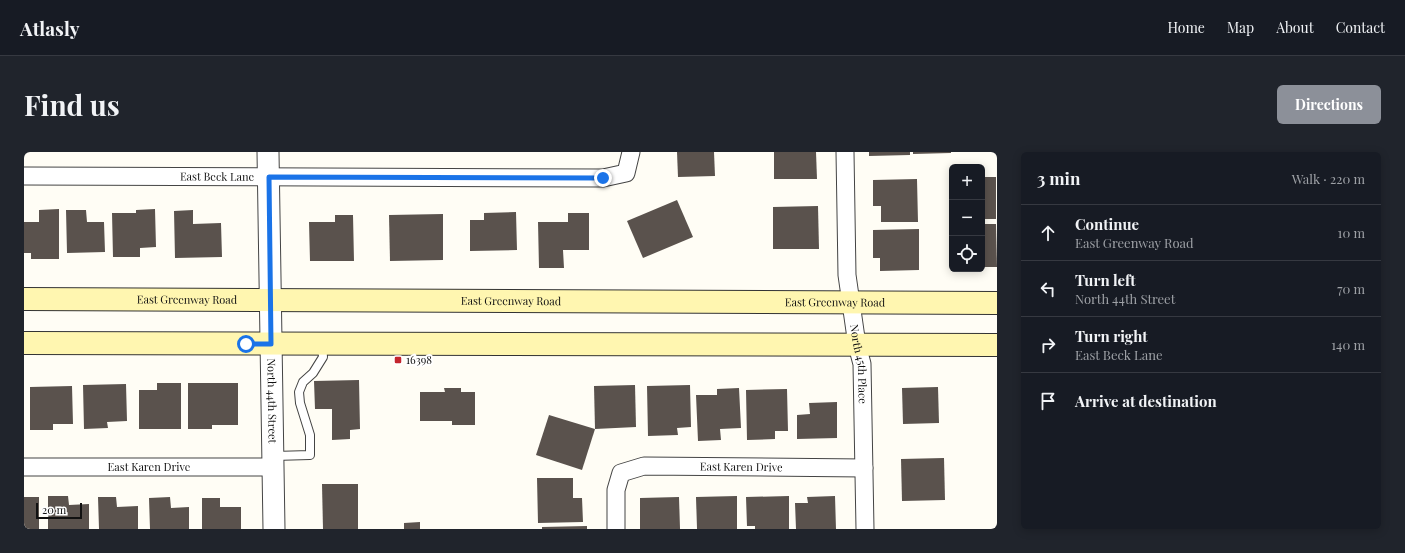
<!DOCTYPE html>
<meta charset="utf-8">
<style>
body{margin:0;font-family:"Playfair Display",serif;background:#20242c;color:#f1f3f6}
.controls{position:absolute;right:12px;top:12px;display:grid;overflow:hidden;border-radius:6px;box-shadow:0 2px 10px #0003}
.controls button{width:36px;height:36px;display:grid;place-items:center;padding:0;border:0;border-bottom:1px solid #363941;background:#171b24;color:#f1f3f6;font:20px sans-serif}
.scale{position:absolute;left:12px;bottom:10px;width:46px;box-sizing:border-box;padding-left:4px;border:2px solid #111;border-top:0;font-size:11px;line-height:14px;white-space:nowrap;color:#111;-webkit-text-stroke:3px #fff;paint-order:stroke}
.stop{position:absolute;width:12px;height:12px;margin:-9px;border:3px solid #1a73e8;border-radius:50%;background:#fff}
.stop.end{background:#1a73e8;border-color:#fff;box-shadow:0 1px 4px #0008}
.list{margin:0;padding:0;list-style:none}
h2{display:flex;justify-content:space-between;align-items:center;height:52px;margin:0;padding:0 16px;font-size:17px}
h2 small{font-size:13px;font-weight:400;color:#9ea1a6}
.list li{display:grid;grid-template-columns:26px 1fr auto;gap:12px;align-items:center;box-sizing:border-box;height:56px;padding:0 16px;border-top:1px solid #363941}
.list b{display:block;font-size:15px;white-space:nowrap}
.list p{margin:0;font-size:13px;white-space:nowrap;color:#9ea1a6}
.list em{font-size:13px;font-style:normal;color:#9ea1a6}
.icon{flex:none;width:22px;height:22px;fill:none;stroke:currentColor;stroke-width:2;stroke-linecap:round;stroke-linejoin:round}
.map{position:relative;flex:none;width:973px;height:377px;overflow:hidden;border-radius:6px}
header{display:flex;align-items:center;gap:24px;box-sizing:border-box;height:56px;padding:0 20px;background:#171b24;border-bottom:1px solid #363941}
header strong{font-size:19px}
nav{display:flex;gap:22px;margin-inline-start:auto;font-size:14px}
.intro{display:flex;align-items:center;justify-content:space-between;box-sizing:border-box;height:96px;padding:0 24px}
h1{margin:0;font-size:28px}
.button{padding:10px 18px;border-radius:6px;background:#8c9099;color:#fff;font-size:14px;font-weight:700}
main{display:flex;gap:24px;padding:0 24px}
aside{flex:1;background:#171b24;border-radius:6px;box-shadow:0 2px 10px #0003}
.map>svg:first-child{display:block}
.building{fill:#5a524d}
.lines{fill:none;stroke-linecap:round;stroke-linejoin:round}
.service-casing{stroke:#444;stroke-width:10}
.minor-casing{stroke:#444;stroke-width:19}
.tertiary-casing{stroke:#444;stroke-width:23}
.secondary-casing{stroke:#333;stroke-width:24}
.service{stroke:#fff;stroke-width:8}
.minor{stroke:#fff;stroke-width:17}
.tertiary{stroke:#fff;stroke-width:21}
.secondary{stroke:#fff6b0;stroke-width:22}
.route{stroke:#1a73e8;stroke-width:5}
.poi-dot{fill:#c4262e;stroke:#fff;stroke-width:1.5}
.labels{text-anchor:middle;stroke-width:4;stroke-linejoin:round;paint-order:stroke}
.street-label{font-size:11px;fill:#111;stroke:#fff}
.poi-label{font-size:11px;fill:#111;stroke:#fff;text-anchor:start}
</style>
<header>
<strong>Atlasly</strong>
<nav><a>Home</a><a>Map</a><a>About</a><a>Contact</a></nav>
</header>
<div class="intro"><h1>Find us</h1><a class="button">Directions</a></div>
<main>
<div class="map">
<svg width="973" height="377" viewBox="0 0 973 377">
<rect width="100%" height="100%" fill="#fffdf5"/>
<!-- building -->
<g class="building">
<polygon points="653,0 690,0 691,24 654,25"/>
<polygon points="750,0 792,0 793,27 750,27"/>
<polygon points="845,0 886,0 886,3 845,4"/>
<polygon points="889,0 927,0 927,1 889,2"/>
<rect x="958" y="25" width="14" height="42"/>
<polygon points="893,27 894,70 857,70 857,54 849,54 849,28"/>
<polygon points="653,48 669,85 619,106 603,69"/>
<polygon points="794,54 795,97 749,97 749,55"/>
<polygon points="35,57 35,107 7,107 7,101 0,101 0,70 15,70 15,58"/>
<polygon points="131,57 132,95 116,96 116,105 89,105 88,61 112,61 112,58"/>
<polygon points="42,58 62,58 63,70 80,70 81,100 43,101"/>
<polygon points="169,58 169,72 197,71 198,105 151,106 150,59"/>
<polygon points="492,60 493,98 446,99 446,68 460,68 460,61"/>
<polygon points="544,61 565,61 565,98 539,98 540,116 515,116 514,70 544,70"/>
<polygon points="419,62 419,108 366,109 365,63"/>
<polygon points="311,63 329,63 330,109 286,109 285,70 311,70"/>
<polygon points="958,72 972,72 973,115 958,115"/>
<polygon points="895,77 895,118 856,119 856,106 849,106 849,78"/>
<polygon points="335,228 336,277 326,278 326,287 308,288 308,257 291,257 290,229"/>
<polygon points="133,231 157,231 157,277 115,277 115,238 133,238"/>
<polygon points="164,231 214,231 214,273 188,273 188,277 164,277"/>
<polygon points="102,232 103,269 83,270 84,276 60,277 59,233"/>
<polygon points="611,233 612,275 571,277 570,234"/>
<polygon points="666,233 667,275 653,276 654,283 624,284 623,234"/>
<polygon points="48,234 49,272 29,272 29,278 6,278 6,235"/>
<polygon points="914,235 915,271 879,272 878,236"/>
<polygon points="420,236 437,236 437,240 451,240 451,273 428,273 428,269 396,269 396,240 421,240"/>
<polygon points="715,236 717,276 696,277 697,288 674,289 672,243 693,243 693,237"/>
<polygon points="763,237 764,279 751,279 751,287 723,288 722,238"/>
<polygon points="813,250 813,286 773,287 773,263 786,262 785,251"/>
<polygon points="525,263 571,277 558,318 512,303"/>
<polygon points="920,306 921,348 878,349 877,307"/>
<polygon points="513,326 549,326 549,346 558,346 559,370 514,371"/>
<polygon points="298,332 334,332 334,377 299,377"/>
<polygon points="24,344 44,344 45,353 65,352 65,377 24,377"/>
<polygon points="713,344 713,377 673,377 672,345"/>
<polygon points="765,344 765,377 731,377 731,374 723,374 722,345"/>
<polygon points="811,344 812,377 772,377 771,351 784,351 783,345"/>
<rect x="0" y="345" width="15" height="32"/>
<polygon points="74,345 92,345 93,355 114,354 114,377 75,377"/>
<polygon points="146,345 147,356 165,355 165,377 126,377 125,346"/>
<polygon points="655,345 656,377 616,377 616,346"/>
<polygon points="178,346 196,346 196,355 217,355 217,377 178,377"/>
<polygon points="396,370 396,377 380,377 380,371"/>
<polygon points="563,374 563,377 518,377 518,375"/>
</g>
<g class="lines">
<!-- service casing -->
<g class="service-casing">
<polyline id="service" points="250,304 286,303 286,283 276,251 275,240 279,230 289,221 299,205 298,193"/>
</g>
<!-- minor casing -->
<g class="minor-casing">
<g id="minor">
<path id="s1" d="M821,0L823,123L833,193L838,212L841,377"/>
<path id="s2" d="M0,24L579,26L602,21L607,0"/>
<path id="s3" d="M0,315H249"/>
<path id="s4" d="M592,377V338L597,321L620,314L840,316"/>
</g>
</g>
<!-- tertiary casing -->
<g class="tertiary-casing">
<g id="tertiary">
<path id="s5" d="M244,0L250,377"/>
</g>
</g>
<!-- secondary casing -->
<g class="secondary-casing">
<g id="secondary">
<path id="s6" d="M0,147L973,151"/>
<polyline points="0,191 973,193"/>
</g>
</g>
<!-- service -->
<use href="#service" class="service"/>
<!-- minor -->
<use href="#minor" class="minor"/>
<!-- tertiary -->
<use href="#tertiary" class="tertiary"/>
<!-- secondary -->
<use href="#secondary" class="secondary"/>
</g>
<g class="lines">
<!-- route -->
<polyline class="route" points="222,192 247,192 245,25 579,26"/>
</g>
<!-- markers -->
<rect class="poi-dot" x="370" y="204" width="8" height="8" rx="2"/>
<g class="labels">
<!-- street labels -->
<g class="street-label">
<text dy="4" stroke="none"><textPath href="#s2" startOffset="193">East Beck Lane</textPath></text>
<text dy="4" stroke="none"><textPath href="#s6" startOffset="163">East Greenway Road</textPath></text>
<text dy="4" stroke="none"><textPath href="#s6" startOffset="487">East Greenway Road</textPath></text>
<text dy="4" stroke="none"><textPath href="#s6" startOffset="811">East Greenway Road</textPath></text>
<text dy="4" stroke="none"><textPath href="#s1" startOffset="213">North 45th Place</textPath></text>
<text dy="4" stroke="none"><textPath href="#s5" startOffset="249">North 44th Street</textPath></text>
<text dy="4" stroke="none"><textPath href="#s3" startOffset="125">East Karen Drive</textPath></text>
<text dy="4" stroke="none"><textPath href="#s4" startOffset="178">East Karen Drive</textPath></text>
</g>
<!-- poi labels -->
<g class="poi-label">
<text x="382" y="212">16398</text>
</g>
</g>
</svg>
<div class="controls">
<button>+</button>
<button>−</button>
<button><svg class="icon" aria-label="locate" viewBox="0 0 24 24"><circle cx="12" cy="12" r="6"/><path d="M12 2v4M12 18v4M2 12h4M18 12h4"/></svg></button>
</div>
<div class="scale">20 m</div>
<div class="stop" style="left:222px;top:192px"></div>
<div class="stop end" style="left:579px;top:26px"></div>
</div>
<aside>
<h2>3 min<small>Walk · 220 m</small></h2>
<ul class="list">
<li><svg class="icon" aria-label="ahead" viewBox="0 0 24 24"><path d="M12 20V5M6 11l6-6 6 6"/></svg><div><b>Continue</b><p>East Greenway Road</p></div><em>10 m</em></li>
<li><svg class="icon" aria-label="left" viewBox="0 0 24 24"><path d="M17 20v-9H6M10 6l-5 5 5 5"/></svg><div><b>Turn left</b><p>North 44th Street</p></div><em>70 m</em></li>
<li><svg class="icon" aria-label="right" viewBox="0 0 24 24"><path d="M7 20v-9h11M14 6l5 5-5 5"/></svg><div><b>Turn right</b><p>East Beck Lane</p></div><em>140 m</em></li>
<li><svg class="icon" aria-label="arrive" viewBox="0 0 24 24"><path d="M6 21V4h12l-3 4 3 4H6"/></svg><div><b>Arrive at destination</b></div></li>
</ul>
</aside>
</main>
